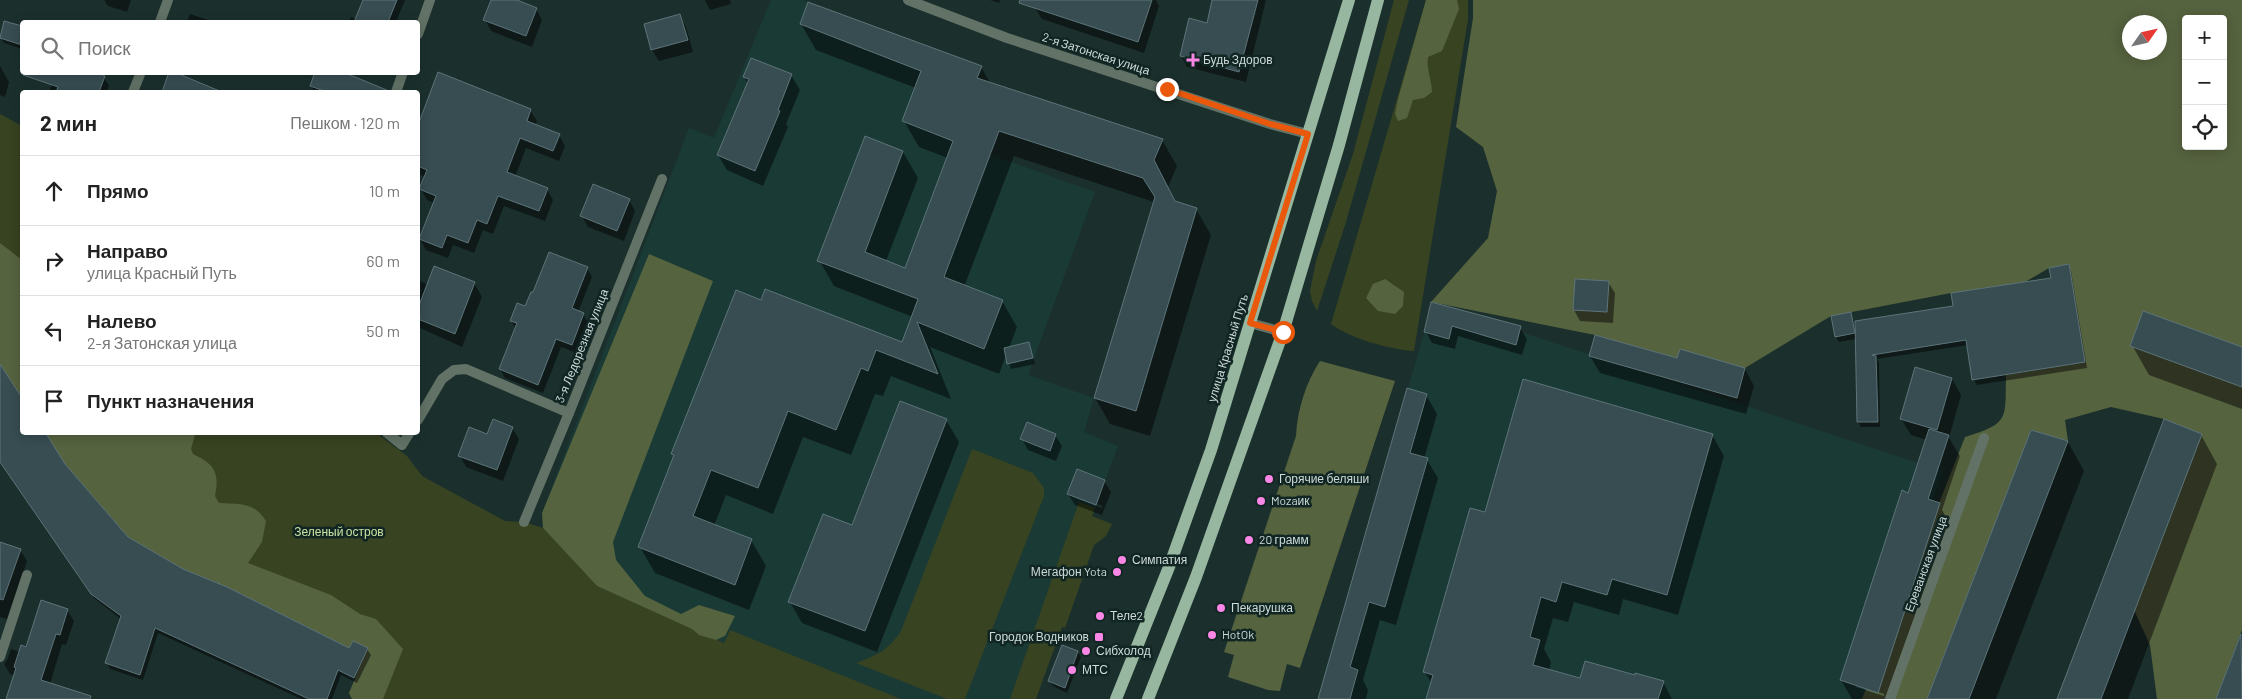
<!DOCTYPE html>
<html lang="ru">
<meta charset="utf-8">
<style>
body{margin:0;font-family:Barlow,sans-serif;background:#f6f6f6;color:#222}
.controls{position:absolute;right:15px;top:15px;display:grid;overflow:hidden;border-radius:5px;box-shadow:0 2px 12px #0003}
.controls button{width:45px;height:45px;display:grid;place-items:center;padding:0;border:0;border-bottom:1px solid #e0e0e0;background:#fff;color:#222;font:25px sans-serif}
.compass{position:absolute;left:2122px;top:15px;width:45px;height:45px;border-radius:50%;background:#fff;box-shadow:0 2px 12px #0003;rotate:56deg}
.stop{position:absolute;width:15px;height:15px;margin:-11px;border:4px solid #ea580c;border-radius:50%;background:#fff}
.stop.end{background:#ea580c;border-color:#fff;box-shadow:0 1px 5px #0008}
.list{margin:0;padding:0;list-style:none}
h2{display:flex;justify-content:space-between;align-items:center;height:65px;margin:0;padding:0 20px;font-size:21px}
h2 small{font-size:16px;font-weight:400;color:#767676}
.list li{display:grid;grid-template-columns:32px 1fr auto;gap:15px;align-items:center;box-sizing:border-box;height:70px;padding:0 20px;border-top:1px solid #e0e0e0}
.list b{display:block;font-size:19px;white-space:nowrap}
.list p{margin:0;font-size:16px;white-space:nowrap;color:#767676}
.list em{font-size:16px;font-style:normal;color:#767676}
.icon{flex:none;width:28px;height:28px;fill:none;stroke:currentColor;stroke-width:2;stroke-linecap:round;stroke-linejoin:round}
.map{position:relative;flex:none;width:2242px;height:699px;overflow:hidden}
.search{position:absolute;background:#fff;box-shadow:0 2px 12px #0003;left:20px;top:20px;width:400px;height:55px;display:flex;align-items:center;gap:12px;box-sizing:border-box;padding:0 18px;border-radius:5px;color:#767676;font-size:19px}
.panel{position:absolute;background:#fff;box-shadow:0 2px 12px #0003;left:20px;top:90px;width:400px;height:345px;border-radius:5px}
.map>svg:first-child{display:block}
.built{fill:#1a3a36}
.green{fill:#384321}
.forest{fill:#56633f;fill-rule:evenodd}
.shadow{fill:#0007;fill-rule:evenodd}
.building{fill:#374d52;stroke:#5d7479}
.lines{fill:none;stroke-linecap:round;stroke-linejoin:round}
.street{stroke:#627266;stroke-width:10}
.primary{stroke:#97b7a0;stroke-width:12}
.route{stroke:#ea580c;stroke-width:6}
.poi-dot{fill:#fa87e6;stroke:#112623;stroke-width:2}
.labels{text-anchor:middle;stroke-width:5;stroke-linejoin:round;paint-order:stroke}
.street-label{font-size:12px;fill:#cddad8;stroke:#112623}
.poi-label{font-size:12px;fill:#cddad8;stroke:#112623;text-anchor:start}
.park-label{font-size:12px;fill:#cde3a4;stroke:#112623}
</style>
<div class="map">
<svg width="2242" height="699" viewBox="0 0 2242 699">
<rect width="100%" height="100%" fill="#1b302d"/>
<!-- built -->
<g class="built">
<polygon points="771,0 802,0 982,66 953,141 1095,192 1028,375 1094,398 1084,432 1118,446 1025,699 852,699 730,630 725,643 597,586 543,528 542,513 689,128 714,138"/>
<polygon points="1433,303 1943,471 1862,699 1317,699"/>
</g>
<!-- green -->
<g class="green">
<polygon points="1394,0 1409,0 1346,222 1317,311 1312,301 1310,291 1316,261 1353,154"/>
<path d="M1426,0H1468V19L1414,351C1391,350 1349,338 1331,324Z"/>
<polygon points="0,114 22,126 22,398 0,364"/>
<polygon points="45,433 376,433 407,456 422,476 505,521 524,522 543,528 597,586 724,643 730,630 901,699 352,699 349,693 368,648 353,641 349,648 227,587"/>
<path d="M972,449L1033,473L1044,488V496L965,699H947L856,663C878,655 888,650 901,631Z"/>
<polygon points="1079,502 1095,508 1092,516 1112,524 1106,536 1094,545 1065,628 1062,627 1036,699 1010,699"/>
</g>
<!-- forest -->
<g class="forest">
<path d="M1426,0H1457L1459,9L1442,51L1428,57C1426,69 1432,80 1432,92L1424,98L1413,100L1407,118L1398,121L1395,114L1398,99Z"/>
<path d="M1473,0H2242V630L2216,699H2157L2150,645L2134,610L2201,434L2164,419L2111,407L2065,420L2068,441L2031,430L1927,699H1862L1965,437C2010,423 2005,420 2006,375L2085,362L2069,264L2049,268L2025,282L1951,293L1831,316L1745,368L1680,350L1677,358L1595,335L1431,302L1488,238L1497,191L1483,147L1456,127L1473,18ZM2186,19H2223V146H2186ZM2130,22H2160V52H2130Z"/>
<polygon points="0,243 22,260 22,398 0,364"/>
<polygon points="649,254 713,281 613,542 616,560 645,596 681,614 699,605 735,616 725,636 716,640 699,635 692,629 597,586 543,528 542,513"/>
<polygon points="1385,279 1404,292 1403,306 1395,314 1378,311 1366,298 1373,284"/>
<path d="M1320,361L1395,381L1300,668L1287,664L1280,691L1268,690L1228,677L1234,655L1224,652L1296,436C1297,411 1306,382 1320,361Z"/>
<path d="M45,433H193L195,435L191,449L193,454C214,464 220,472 215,496L219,503C239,504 255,502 266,521L262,542L248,563L331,595L360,614L376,619L403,649L383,699H352L349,693L368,648L353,641L349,648L227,587L183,569L128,537L65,464Z"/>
</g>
<!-- shadow -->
<g class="shadow">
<polygon points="104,0 131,0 127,12 108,6"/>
<polygon points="364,0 405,0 396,22 349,22 351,17 356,19"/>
<polygon points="493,0 513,0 536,9 542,20 532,47 491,31 485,20"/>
<polygon points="705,0 730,0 731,4 710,10"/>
<polygon points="990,0 1000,0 999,3"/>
<polygon points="1038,0 1156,0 1159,6 1144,53 1042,19 1035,8"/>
<polygon points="1214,0 1266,0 1246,82 1187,67 1181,56 1208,24"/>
<polygon points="190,14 214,22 187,22"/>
<polygon points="680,16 686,27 693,52 659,61 652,50 646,25"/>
<polygon points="5,22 22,27 22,49 4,43 1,38"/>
<polygon points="801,24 981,67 991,84 1162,140 1177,166 1168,187 1176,202 1196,209 1211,235 1150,436 1110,424 1095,398 1154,202 1014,156 964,287 1002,301 1017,327 1009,348 1029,344 1035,364 1011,369 1006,355 999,374 930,347 951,399 891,376 883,396 875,394 851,455 803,437 773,514 726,495 714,526 751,540 766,566 749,610 655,573 640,547 674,458 672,454 762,302 903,344 913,317 834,286 819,260 903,152 918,178 886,261 906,269 948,158 919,147 904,121 916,88 816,50"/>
<polygon points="0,66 9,82 5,97 0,95"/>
<polygon points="56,72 104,72 102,76 109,85 107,92 49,92"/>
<polygon points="171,72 209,88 212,92 163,92"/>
<polygon points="439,74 530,110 537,121 535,126 559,135 565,146 559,161 526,148 515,177 547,189 553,200 545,221 504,206 493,234 483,230 474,253 453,245 448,258 426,250 420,239 434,203 427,200 421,189 426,177 418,174 418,127"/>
<polygon points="791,75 800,90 786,124 788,127 763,186 727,170 718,155 748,84 744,77"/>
<polygon points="311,86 368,88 366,92 318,92 314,91"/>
<polygon points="629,200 635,211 624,241 588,227 582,216"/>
<polygon points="2068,266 2071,271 2087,368 1977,385 1974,380 1968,345 1877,359 1879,362 1880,427 1861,427 1858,422 1856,339 1839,342 1836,337 1850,314 1854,323 1954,307 2052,279"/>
<polygon points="587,268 592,277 578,312 583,314 588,322 577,353 561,347 543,393 505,378 500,369 516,329 511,321"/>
<polygon points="418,280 428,285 474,283 482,297 462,347 418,327"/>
<polygon points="1608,282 1615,293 1613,323 1580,321 1574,310"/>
<polygon points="1432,304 1520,328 1527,339 1522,355 1458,336 1455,349 1432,343 1426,332"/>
<polygon points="2132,345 2242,348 2242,409 2149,375"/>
<polygon points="1590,356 1678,359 1745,369 1754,386 1746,414 1600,373"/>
<path d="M1952,379L1961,395L1949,438L1960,456L1942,510L1950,524L1893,699H1852L1841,680L1927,440L1911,435L1901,419ZM1856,684L1884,694V696L1856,687Z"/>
<polygon points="0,394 22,404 22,432 64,465 127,538 182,570 350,650 367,649 371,655 357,683 341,675 332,699 301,699 158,633 143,680 110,669 107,663 121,619 95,599 0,461"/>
<polygon points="1426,395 1437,414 1424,459 1427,460 1438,478 1396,625 1380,620 1363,680 1368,690 1366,699 1319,699"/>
<polygon points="946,420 959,442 877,652 802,623 790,602"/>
<polygon points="512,428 519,439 503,481 466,467 460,456 488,435"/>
<polygon points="1055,435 1062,446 1056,461 1028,450 1022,439"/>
<polygon points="1712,435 1724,456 1678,615 1623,599 1619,615 1574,602 1568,622 1553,618 1544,649 1551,662 1549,671 1581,680 1663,682 1672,699 1427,699 1432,684 1424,671 1486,513"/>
<polygon points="2201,435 2217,464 2128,699 2059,699"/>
<polygon points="2068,442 2084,471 1996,699 1929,699"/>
<path d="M1104,481L1111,492L1102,515L1075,505L1068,494ZM1076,496L1102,506V508L1076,498Z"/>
<polygon points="0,543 20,550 27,561 7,619 0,617"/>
<polygon points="67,610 74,621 66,645 62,644 50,684 68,699 8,699 15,676 10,674 4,664 7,660 11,649 20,652 27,648"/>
<polygon points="2242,633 2242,699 2217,699"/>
<polygon points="1078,652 1081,657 1067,693 1053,686 1049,681"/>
</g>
<!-- building -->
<g class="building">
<polygon points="363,0 397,0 388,22 354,22"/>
<polygon points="491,0 517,0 537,8 526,36 483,20"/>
<polygon points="1020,0 1152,0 1138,42 1019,3"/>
<polygon points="1212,0 1258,0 1239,72 1180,56 1189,18 1207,23"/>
<polygon points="808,2 982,66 977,78 1163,139 1154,160 1175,201 1197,208 1136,411 1094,398 1155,197 1143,178 999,131 944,277 1003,300 984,349 917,322 938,374 876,350 868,371 861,368 836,430 788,411 758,488 711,470 693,516 752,539 735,585 638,547 674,455 671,454 736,290 761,300 765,289 902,342 918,299 817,261 865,136 903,151 865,252 905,268 953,141 902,121 921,71 800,24"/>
<polygon points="680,14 688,40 651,50 644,24"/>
<polygon points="4,21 22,26 22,45 0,38"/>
<polygon points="751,58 792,74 778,110 780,111 755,171 717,155 749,79 743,77"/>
<polygon points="24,72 96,72 105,76 99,92 56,92 58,87 23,75"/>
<polygon points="169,72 174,72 222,92 162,92"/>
<polygon points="315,72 343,72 389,91 389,92 327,92 310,86"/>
<polygon points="438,72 531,109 527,121 560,134 553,151 520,138 507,172 548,188 539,211 498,196 487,224 477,220 468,243 447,235 442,248 419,239 436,196 419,189 427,170 418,166 418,125"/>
<polygon points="593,184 630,199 617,231 580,216"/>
<polygon points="549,252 588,267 572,308 584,313 572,345 556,339 538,385 499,369 517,323 510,321 517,303 525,306 531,292 533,292"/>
<polygon points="2069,264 2085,362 1972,380 1966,340 1872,355 1876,356 1878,422 1857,422 1855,321 1953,306 1951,293 2051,278 2049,268"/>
<polygon points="434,266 475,282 455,334 418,319 418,308"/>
<polygon points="1575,279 1609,281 1607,312 1573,310"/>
<polygon points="1431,302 1521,326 1516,345 1452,326 1449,339 1424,332"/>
<polygon points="2143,311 2242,347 2242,387 2130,346"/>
<polygon points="1851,312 1855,333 1835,337 1831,316"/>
<polygon points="1595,335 1677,358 1680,349 1745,368 1737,398 1589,356"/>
<polygon points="1029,342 1033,358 1007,364 1004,348"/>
<polygon points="0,364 22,398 22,432 45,432 65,464 128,537 183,569 227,587 349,648 353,641 368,648 354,678 338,670 327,699 309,699 155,628 140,675 105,663 121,616 91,594 0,462"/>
<polygon points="1915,367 1952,378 1937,430 1900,419"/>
<polygon points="1523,379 1713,434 1667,595 1612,579 1607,595 1562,582 1556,602 1541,597 1530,637 1540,640 1533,665 1580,678 1585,661 1635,675 1635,673 1664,681 1658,699 1426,699 1433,675 1423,672 1470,508 1485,512"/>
<polygon points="1407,388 1427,394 1410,453 1428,458 1385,607 1369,602 1350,667 1358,670 1350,699 1318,699"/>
<polygon points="900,401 947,419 865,631 788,602 823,514 852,525"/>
<polygon points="493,419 513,427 497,470 458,456 469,427 487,434"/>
<polygon points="2164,419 2202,434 2101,699 2057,699"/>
<polygon points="1027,422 1056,434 1050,451 1020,439"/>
<polygon points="1929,429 1949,435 1928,499 1940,503 1878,693 1840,680 1902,490 1908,493"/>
<polygon points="2031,430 2068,441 1969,699 1927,699"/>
<polygon points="1077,469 1105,480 1096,505 1067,494"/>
<polygon points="0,542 21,549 3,600 0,599"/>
<polygon points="41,600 68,609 60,635 56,634 41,680 91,696 90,699 6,699 16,668 14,667 21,645 26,647"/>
<polygon points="2241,634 2242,699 2216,699"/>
<polygon points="1062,645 1078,651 1065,688 1048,681"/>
</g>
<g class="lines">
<!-- street -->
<g class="street">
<polyline points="908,0 1007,38 1270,124 1308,134"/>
<polyline points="160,22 168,0"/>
<polyline points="418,34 430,0"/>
<polyline points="133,92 141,72"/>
<polyline points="396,92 403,72"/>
<polyline points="1250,323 1283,332"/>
<polyline points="418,420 442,379 454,370 466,369 569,413"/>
<polyline points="386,432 402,445 410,432"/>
<polyline points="524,522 569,413 662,179"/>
<polyline points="0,657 27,575"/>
<polyline points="1890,699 1984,438"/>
</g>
<!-- primary -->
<g class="primary">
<polyline points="1116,699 1169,567 1211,450 1349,0"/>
<polyline points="1148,699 1196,577 1283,332 1339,145 1378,0"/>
</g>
</g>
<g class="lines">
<!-- route -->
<polyline class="route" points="1167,89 1270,124 1308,134 1250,323 1283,332"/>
</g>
<!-- markers -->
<g class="poi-dot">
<path d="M1190.5 52.5h5v5h5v5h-5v5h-5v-5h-5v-5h5z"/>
<circle cx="1269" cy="479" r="5"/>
<circle cx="1261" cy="501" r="5"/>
<circle cx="1249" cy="540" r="5"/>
<circle cx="1122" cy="560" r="5"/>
<circle cx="1117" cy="572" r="5"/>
<circle cx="1221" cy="608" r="5"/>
<circle cx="1100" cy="616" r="5"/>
<circle cx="1212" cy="635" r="5"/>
<rect x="1094" y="632" width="10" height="10" rx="2.5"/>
<circle cx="1086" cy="651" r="5"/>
<circle cx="1072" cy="670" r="5"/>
</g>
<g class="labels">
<!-- street labels -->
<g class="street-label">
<text transform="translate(1096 54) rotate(18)" y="4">2-я Затонская улица</text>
<text transform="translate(582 346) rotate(-68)" y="4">3-я Ледорезная улица</text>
<text transform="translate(1228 348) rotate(-73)" y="4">улица Красный Путь</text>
<text transform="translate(1926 564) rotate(-70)" y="4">Ереванская улица</text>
</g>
<!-- poi labels -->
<g class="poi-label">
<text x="1203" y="64">Будь Здоров</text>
<text x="1279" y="483">Горячие беляши</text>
<text x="1271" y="505">Mozaик</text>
<text x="1259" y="544">20 грамм</text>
<text x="1132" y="564">Симпатия</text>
<text x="1107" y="576" text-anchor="end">Мегафон Yota</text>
<text x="1231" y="612">Пекарушка</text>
<text x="1110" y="620">Теле2</text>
<text x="1222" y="639">HotOk</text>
<text x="1089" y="641" text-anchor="end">Городок Водников</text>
<text x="1096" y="655">Сибхолод</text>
<text x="1082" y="674">МТС</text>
</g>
<!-- park labels -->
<g class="park-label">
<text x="339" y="536">Зеленый остров</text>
</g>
</g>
</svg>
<div class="controls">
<button>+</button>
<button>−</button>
<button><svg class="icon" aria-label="locate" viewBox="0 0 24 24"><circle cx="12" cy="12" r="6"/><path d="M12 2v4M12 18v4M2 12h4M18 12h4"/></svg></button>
</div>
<svg class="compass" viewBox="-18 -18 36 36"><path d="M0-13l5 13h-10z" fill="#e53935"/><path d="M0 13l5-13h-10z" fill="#767676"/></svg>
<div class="stop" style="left:1283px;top:332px"></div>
<div class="stop end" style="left:1167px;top:89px"></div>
<div class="search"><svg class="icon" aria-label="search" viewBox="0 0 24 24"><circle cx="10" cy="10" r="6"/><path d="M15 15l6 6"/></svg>Поиск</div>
<section class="panel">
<h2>2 мин<small>Пешком · 120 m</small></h2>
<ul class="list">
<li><svg class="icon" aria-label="ahead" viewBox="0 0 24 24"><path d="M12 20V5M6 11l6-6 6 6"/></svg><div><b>Прямо</b></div><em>10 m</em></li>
<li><svg class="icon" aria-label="right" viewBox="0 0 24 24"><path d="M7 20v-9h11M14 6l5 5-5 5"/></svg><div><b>Направо</b><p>улица Красный Путь</p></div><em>60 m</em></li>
<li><svg class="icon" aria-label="left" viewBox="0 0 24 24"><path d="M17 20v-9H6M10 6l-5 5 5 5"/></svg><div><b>Налево</b><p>2-я Затонская улица</p></div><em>50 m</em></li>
<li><svg class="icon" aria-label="arrive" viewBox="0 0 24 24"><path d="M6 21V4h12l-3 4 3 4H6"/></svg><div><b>Пункт назначения</b></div></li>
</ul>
</section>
</div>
